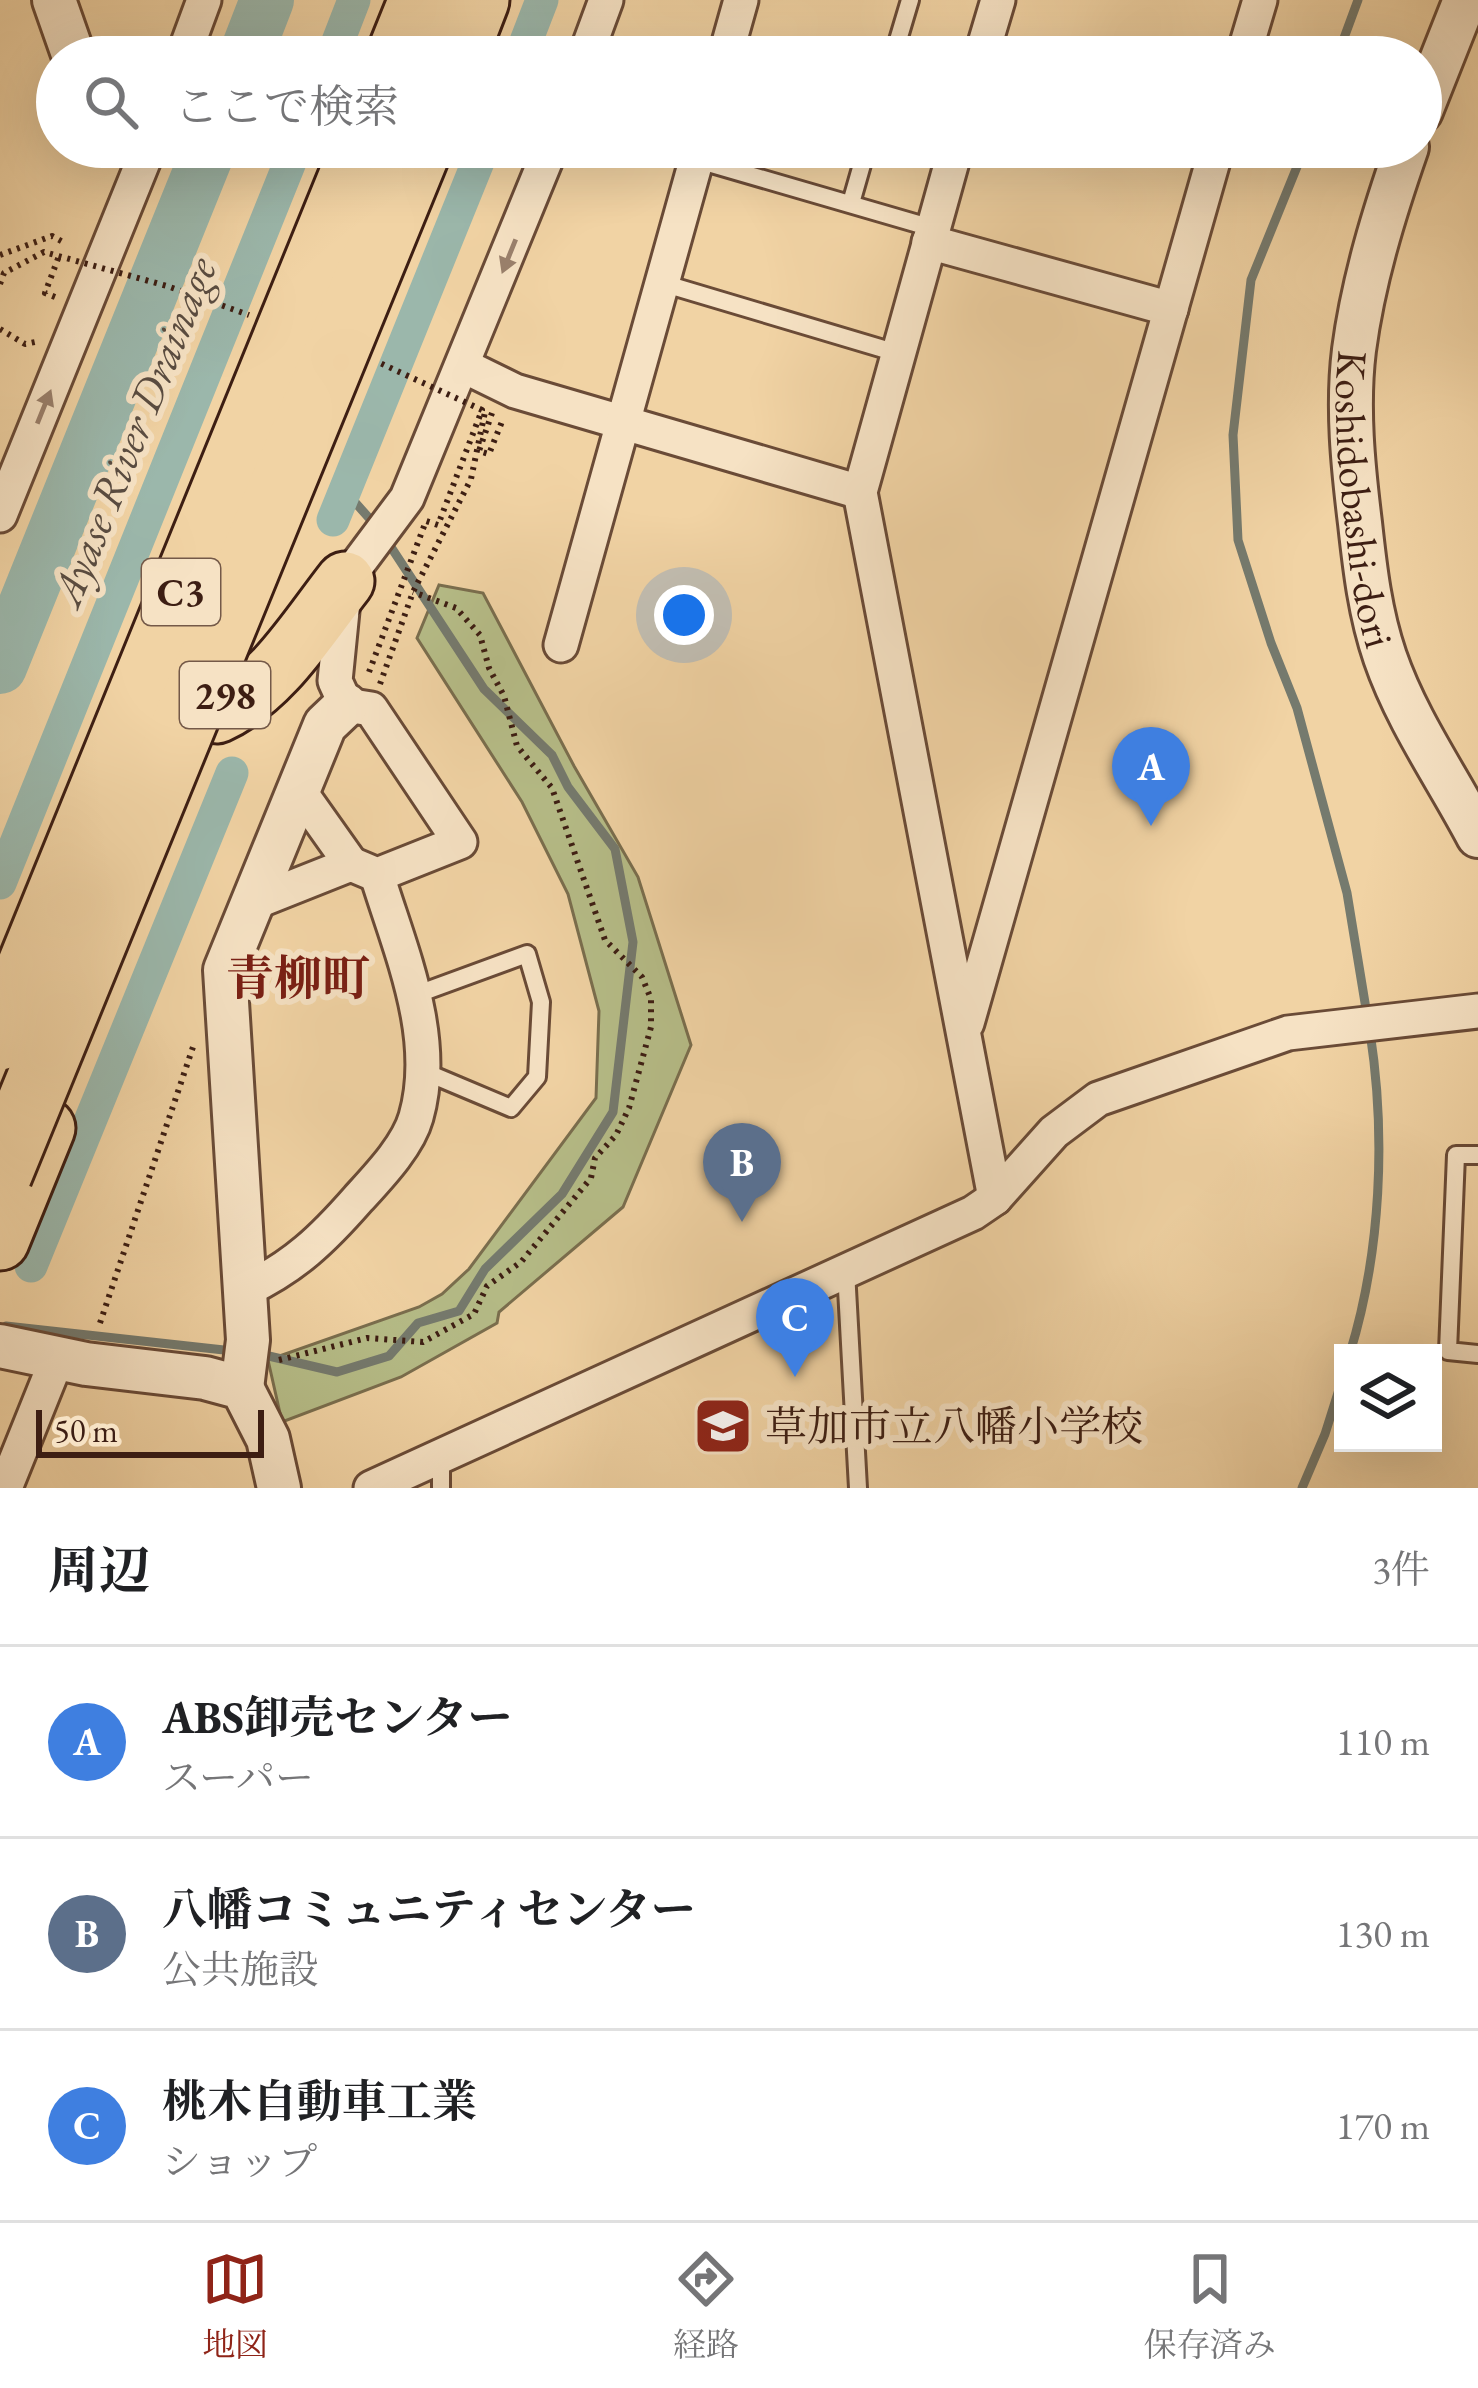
<!DOCTYPE html>
<html lang="ja">
<meta charset="utf-8">
<style>
body{margin:0;font-family:"EB Garamond","Noto Serif JP",serif;background:#f2f2f2;color:#202124}
.controls{position:absolute;right:36px;bottom:36px;display:grid;overflow:hidden;border-radius:0px;box-shadow:0 12px 48px #0002}
.controls button{width:108px;height:108px;display:grid;place-items:center;padding:0;border:0;border-bottom:3px solid #e0e0e0;background:#fff;color:#202124;font:60px sans-serif}
.scale{position:absolute;left:36px;bottom:30px;width:228px;box-sizing:border-box;padding-left:12px;border:6px solid #3d1e13;border-top:0;font-size:33px;line-height:42px;white-space:nowrap;color:#3d1e13;-webkit-text-stroke:9px #f6e2c4;paint-order:stroke}
.you{position:absolute;left:684px;top:615px;width:42px;height:42px;margin:-30px;border:9px solid #fff;border-radius:50%;background:#1a73e8;box-shadow:0 0 0 18px #1a73e833}
.badge{display:grid;place-items:center;width:78px;height:78px;border-radius:50%;background:#8f2418;color:#fff;font-size:39px;font-weight:700}
.pin{position:absolute;translate:-50% -99px;filter:drop-shadow(0 3px 6px #0008)}
.pin::after{content:'';position:absolute;top:63px;width:42px;height:36px;background:inherit;clip-path:polygon(0 0,100% 0,50% 100%)}
.list{margin:0;padding:0;list-style:none}
h2{display:flex;justify-content:space-between;align-items:center;height:156px;margin:0;padding:0 48px;font-size:51px}
h2 small{font-size:39px;font-weight:400;color:#757577}
.list li{display:grid;grid-template-columns:78px 1fr auto;gap:36px;align-items:center;box-sizing:border-box;height:192px;padding:0 48px;border-top:3px solid #e0e0e0}
.list b{display:block;font-size:45px;white-space:nowrap}
.list p{margin:0;font-size:39px;white-space:nowrap;color:#757577}
.list em{font-size:39px;font-style:normal;color:#757577}
.icon{flex:none;width:66px;height:66px;fill:none;stroke:currentColor;stroke-width:2;stroke-linecap:round;stroke-linejoin:round}
.map{position:relative;flex:none;width:1478px;height:1488px;overflow:hidden}
.search{position:absolute;background:#fff;box-shadow:0 12px 48px #0002;left:36px;right:36px;top:36px;height:132px;display:flex;align-items:center;gap:30px;box-sizing:border-box;padding:0 42px;border-radius:66px;color:#757577;font-size:45px}
.sheet{height:732px;background:#fff}
nav{display:flex;justify-content:space-around;align-items:center;box-sizing:border-box;height:168px;border-top:3px solid #e0e0e0;background:#fff;font-size:33px;color:#757577}
nav a{display:grid;justify-items:center;gap:6px}
nav .on{color:#8f2418}
.map>svg:first-child{display:block}
.green{fill:#b6bd88;stroke:#7a6e4e;stroke-width:3}
.lines{fill:none;stroke-linecap:round;stroke-linejoin:round}
.stream{stroke:#757a6e;stroke-width:9}
.canal{stroke:#9bb7ab;stroke-width:33}
.river{stroke:#9bb7ab;stroke-width:54}
.service-casing{stroke:#6a4b37;stroke-width:22}
.minor-casing{stroke:#6a4b37;stroke-width:39}
.tertiary-casing{stroke:#6a4b37;stroke-width:48}
.trunk-casing{stroke:#3d1e13;stroke-width:63}
.motorway-casing{stroke:#3d1e13;stroke-width:69}
.path{stroke:#3d1e13;stroke-width:6;stroke-dasharray:3 6;stroke-linecap:butt}
.service{stroke:#f6e2c4;stroke-width:16}
.minor{stroke:#f6e2c4;stroke-width:33}
.tertiary{stroke:#f6e2c4;stroke-width:42}
.trunk{stroke:#f1d3a4;stroke-width:57}
.motorway{stroke:#f1d3a4;stroke-width:63}
.motorway-bridge-casing{stroke:#3d1e13;stroke-width:69;stroke-linecap:butt}
.path-bridge{stroke:#3d1e13;stroke-width:6;stroke-dasharray:3 6;stroke-linecap:butt}
.motorway-bridge{stroke:#f1d3a4;stroke-width:63}
.oneway{fill:#9a806c}
.labels{text-anchor:middle;stroke-width:12;stroke-linejoin:round;paint-order:stroke}
.shield{fill:#f6e2c4;stroke:#745948;stroke-width:3}
.shield-label{font-size:39px;font-weight:bold;fill:#3d1e13}
.street-label{font-size:42px;fill:#3d1e13;stroke:#f6e2c4}
.poi-label{font-size:42px;fill:#3d1e13;stroke:#f6e2c4;text-anchor:start}
.water-label{font-size:45px;font-style:italic;fill:#594c41;stroke:#f6e2c4}
.quarter-label{font-size:48px;font-weight:bold;fill:#7a1f14;stroke:#f6e2c4}
</style>
<div class="map">
<svg width="1478" height="1488" viewBox="0 0 1478 1488">
<rect width="100%" height="100%" fill="#f1d3a4"/>
<filter id="stains"><feTurbulence type="fractalNoise" baseFrequency=".00167" numOctaves="4"/><feColorMatrix values="0 0 0 0 .2 0 0 0 0 .09 0 0 0 0 .02 0 0 0 .5 -.17"/></filter>
<radialGradient id="worn" r=".72"><stop offset=".6" stop-color="#630" stop-opacity="0"/><stop offset="1" stop-color="#630" stop-opacity=".3"/></radialGradient>
<!-- green -->
<polygon class="green" points="439,585 483,593 574,766 638,877 691,1045 623,1207 499,1312 497,1323 401,1377 282,1422 268,1360 419,1307 442,1294 469,1269 596,1098 599,1011 568,894 522,802 417,638"/>
<g class="lines">
<!-- stream -->
<g class="stream">
<polyline points="1337,57 1358,0"/>
<polyline points="1305,147 1251,280 1233,435 1238,540 1271,643 1297,708 1347,893 1367,1015"/>
<polyline points="345,491 377,527"/>
<polyline points="6,1326 233,1351"/>
<polyline points="256,1353 337,1372 389,1356 418,1323 459,1311 485,1269 562,1194 613,1112 633,942 615,849 568,787 552,755 484,689 387,541"/>
<path d="M1350,1353C1381,1252 1386,1136 1370,1032"/>
<polyline points="1302,1488 1325,1434 1343,1377"/>
</g>
<!-- canal -->
<g class="canal">
<polyline points="332,57 354,0"/>
<polyline points="520,57 542,0"/>
<polyline points="333,520 484,147"/>
<polyline points="0,883 296,147"/>
<polyline points="31,1266 232,773"/>
</g>
<!-- river -->
<g class="river">
<polyline points="245,57 267,0"/>
<polyline points="0,667 210,147"/>
</g>
<!-- service casing -->
<g class="service-casing">
<g id="service">
<polyline points="893,57 910,0"/>
<polyline points="653,147 932,228"/>
<polyline points="851,203 867,147"/>
<polyline points="662,283 897,353"/>
<polyline points="415,995 527,954 541,1002 537,1077 511,1108 423,1071"/>
<polyline points="1478,1155 1456,1155 1448,1351 1478,1354"/>
<polyline points="846,1271 858,1488"/>
<polyline points="441,1455 441,1488"/>
</g>
</g>
<!-- minor casing -->
<g class="minor-casing">
<g id="minor">
<polyline points="183,57 204,0"/>
<polyline points="585,57 606,0"/>
<polyline points="725,57 741,0"/>
<polyline points="981,57 998,0"/>
<polyline points="1243,57 1260,0"/>
<polyline points="956,147 860,492 995,1198"/>
<polyline points="929,242 1171,309"/>
<polyline points="464,366 515,391 860,492"/>
<polyline points="0,515 149,147"/>
<polyline points="561,645 700,147"/>
<polyline points="300,792 351,864"/>
<polyline points="253,903 351,864 377,875 460,842 371,709 346,705 335,681 345,581 407,498 551,147"/>
<polyline points="967,1023 1217,147"/>
<path d="M245,1290C294,1267 323,1239 358,1199C378,1177 408,1146 416,1117C439,1037 400,950 377,875"/>
<polyline points="5,1488 57,1359"/>
<polyline points="371,1488 973,1213 995,1198 1054,1132 1098,1099 1288,1033 1478,1011"/>
</g>
</g>
<!-- tertiary casing -->
<g class="tertiary-casing">
<g id="tertiary">
<polyline points="54,0 74,57"/>
<polyline points="1421,111 1465,0"/>
<path id="s1" d="M1407,147C1384,213 1363,281 1354,350C1347,407 1353,466 1360,523C1365,569 1370,613 1385,657C1407,721 1447,777 1478,836"/>
<polyline points="0,1346 86,1364 205,1378 242,1388 268,1439 279,1488"/>
<polyline points="242,1388 248,1340 225,970 325,725 346,705"/>
</g>
</g>
<!-- trunk casing -->
<g class="trunk-casing">
<g id="trunk">
<path d="M217,714C273,688 308,628 345,581"/>
<polyline points="0,1241 46,1128"/>
</g>
</g>
<!-- motorway casing -->
<g class="motorway-casing">
<g id="motorway">
<polyline points="398,57 421,0"/>
<polyline points="455,57 477,0"/>
</g>
</g>
<!-- path -->
<g class="path">
<polyline points="0,255 52,236 63,242"/>
<polyline points="55,297 45,293 59,256"/>
<polyline points="0,329 25,344 40,341"/>
<polyline points="492,413 479,451 489,454 503,419"/>
<polyline points="380,684 413,592 471,479 485,412"/>
<polyline points="100,1323 193,1047"/>
<polyline points="279,1360 367,1338 423,1342 474,1314 487,1286 521,1262 591,1178 595,1158 616,1135 629,1108 651,1027 651,999 642,977 605,940 552,788 517,746 504,696 489,668 480,635 456,608 413,592"/>
</g>
<!-- service -->
<use href="#service" class="service"/>
<!-- minor -->
<use href="#minor" class="minor"/>
<!-- tertiary -->
<use href="#tertiary" class="tertiary"/>
<!-- trunk -->
<use href="#trunk" class="trunk"/>
<!-- motorway -->
<use href="#motorway" class="motorway"/>
<!-- motorway-bridge casing -->
<g class="motorway-bridge-casing">
<g id="motorway-bridge">
<polyline points="0,1038 363,147"/>
<polyline points="0,1174 420,147"/>
</g>
</g>
<!-- path-bridge -->
<g class="path-bridge">
<polyline points="0,284 4,273 44,252 167,286 249,315"/>
<polyline points="369,672 426,521 438,525 482,410 380,363"/>
</g>
<!-- motorway-bridge -->
<use href="#motorway-bridge" class="motorway-bridge"/>
</g>
<!-- one-way arrows -->
<defs><path id="oneway-solid" d="M-6-.8H1V-3.2L6.5 0L1 3.2V.8H-6Z" transform="scale(3)"/></defs>
<g class="oneway">
<use href="#oneway-solid" transform="translate(509 256) rotate(112)"/>
<use href="#oneway-solid" transform="translate(44 407) rotate(-68)"/>
</g>
<!-- icons -->
<defs>
<g id="school-square" transform="scale(3)"><rect x="-9" y="-9" width="18" height="18" rx="4" fill="#8f2418" stroke="#f6e2c4"/><path d="M0-5L7-2L0 1L-7-2ZM-4 1L0 2.5L4 1V4Q0 6-4 4Z" fill="#fff"/></g>
</defs>
<g fill-rule="evenodd">
<use href="#school-square" x="723" y="1426"/>
</g>
<g class="labels">
<!-- shield labels -->
<g class="shield">
<rect x="142" y="559" width="78" height="66" rx="9"/>
<rect x="180" y="662" width="90" height="66" rx="9"/>
</g>
<g class="shield-label">
<text x="181" y="606">C3</text>
<text x="225" y="709">298</text>
</g>
<!-- street labels -->
<g class="street-label">
<text dy="15" stroke="none"><textPath href="#s1" startOffset="360">Koshidobashi-dori</textPath></text>
</g>
<!-- poi labels -->
<g class="poi-label">
<text x="765" y="1441">草加市立八幡小学校</text>
</g>
<!-- water labels -->
<g class="water-label">
<text transform="translate(133 431) rotate(-68)" y="16">Ayase River Drainage</text>
</g>
<!-- quarter labels -->
<g class="quarter-label">
<text x="298" y="995">青柳町</text>
</g>
</g>
<rect width="100%" height="100%" filter="url(#stains)"/>
<rect width="100%" height="100%" fill="url(#worn)"/>
</svg>
<div class="controls">
<button><svg class="icon" aria-label="layers" viewBox="0 0 24 24"><path d="M12 4l9 5-9 5-9-5zM3 14l9 5 9-5"/></svg></button>
</div>
<div class="scale">50 m</div>
<div class="you"></div>
<div class="pin badge" style="left:1151px;top:826px;background:#3f7fe0">A</div>
<div class="pin badge" style="left:742px;top:1222px;background:#5c6f8a">B</div>
<div class="pin badge" style="left:795px;top:1377px;background:#3f7fe0">C</div>
<div class="search"><svg class="icon" aria-label="search" viewBox="0 0 24 24"><circle cx="10" cy="10" r="6"/><path d="M15 15l6 6"/></svg>ここで検索</div>
</div>
<section class="sheet">
<h2>周辺<small>3件</small></h2>
<ul class="list">
<li><span class="badge" style="background:#3f7fe0">A</span><div><b>ABS卸売センター</b><p>スーパー</p></div><em>110 m</em></li>
<li><span class="badge" style="background:#5c6f8a">B</span><div><b>八幡コミュニティセンター</b><p>公共施設</p></div><em>130 m</em></li>
<li><span class="badge" style="background:#3f7fe0">C</span><div><b>桃木自動車工業</b><p>ショップ</p></div><em>170 m</em></li>
</ul>
</section>
<nav>
<a class="on"><svg class="icon" aria-label="map" viewBox="0 0 24 24"><path d="M3 6l6-2 6 2 6-2v14l-6 2-6-2-6 2zM9 4v14M15 6v14"/></svg>地図</a>
<a><svg class="icon" aria-label="directions" viewBox="0 0 24 24"><path d="M12 3l9 9-9 9-9-9zM9 14v-3h6M13 9l2 2-2 2"/></svg>経路</a>
<a><svg class="icon" aria-label="saved" viewBox="0 0 24 24"><path d="M7 4h10v16l-5-4-5 4z"/></svg>保存済み</a>
</nav>
